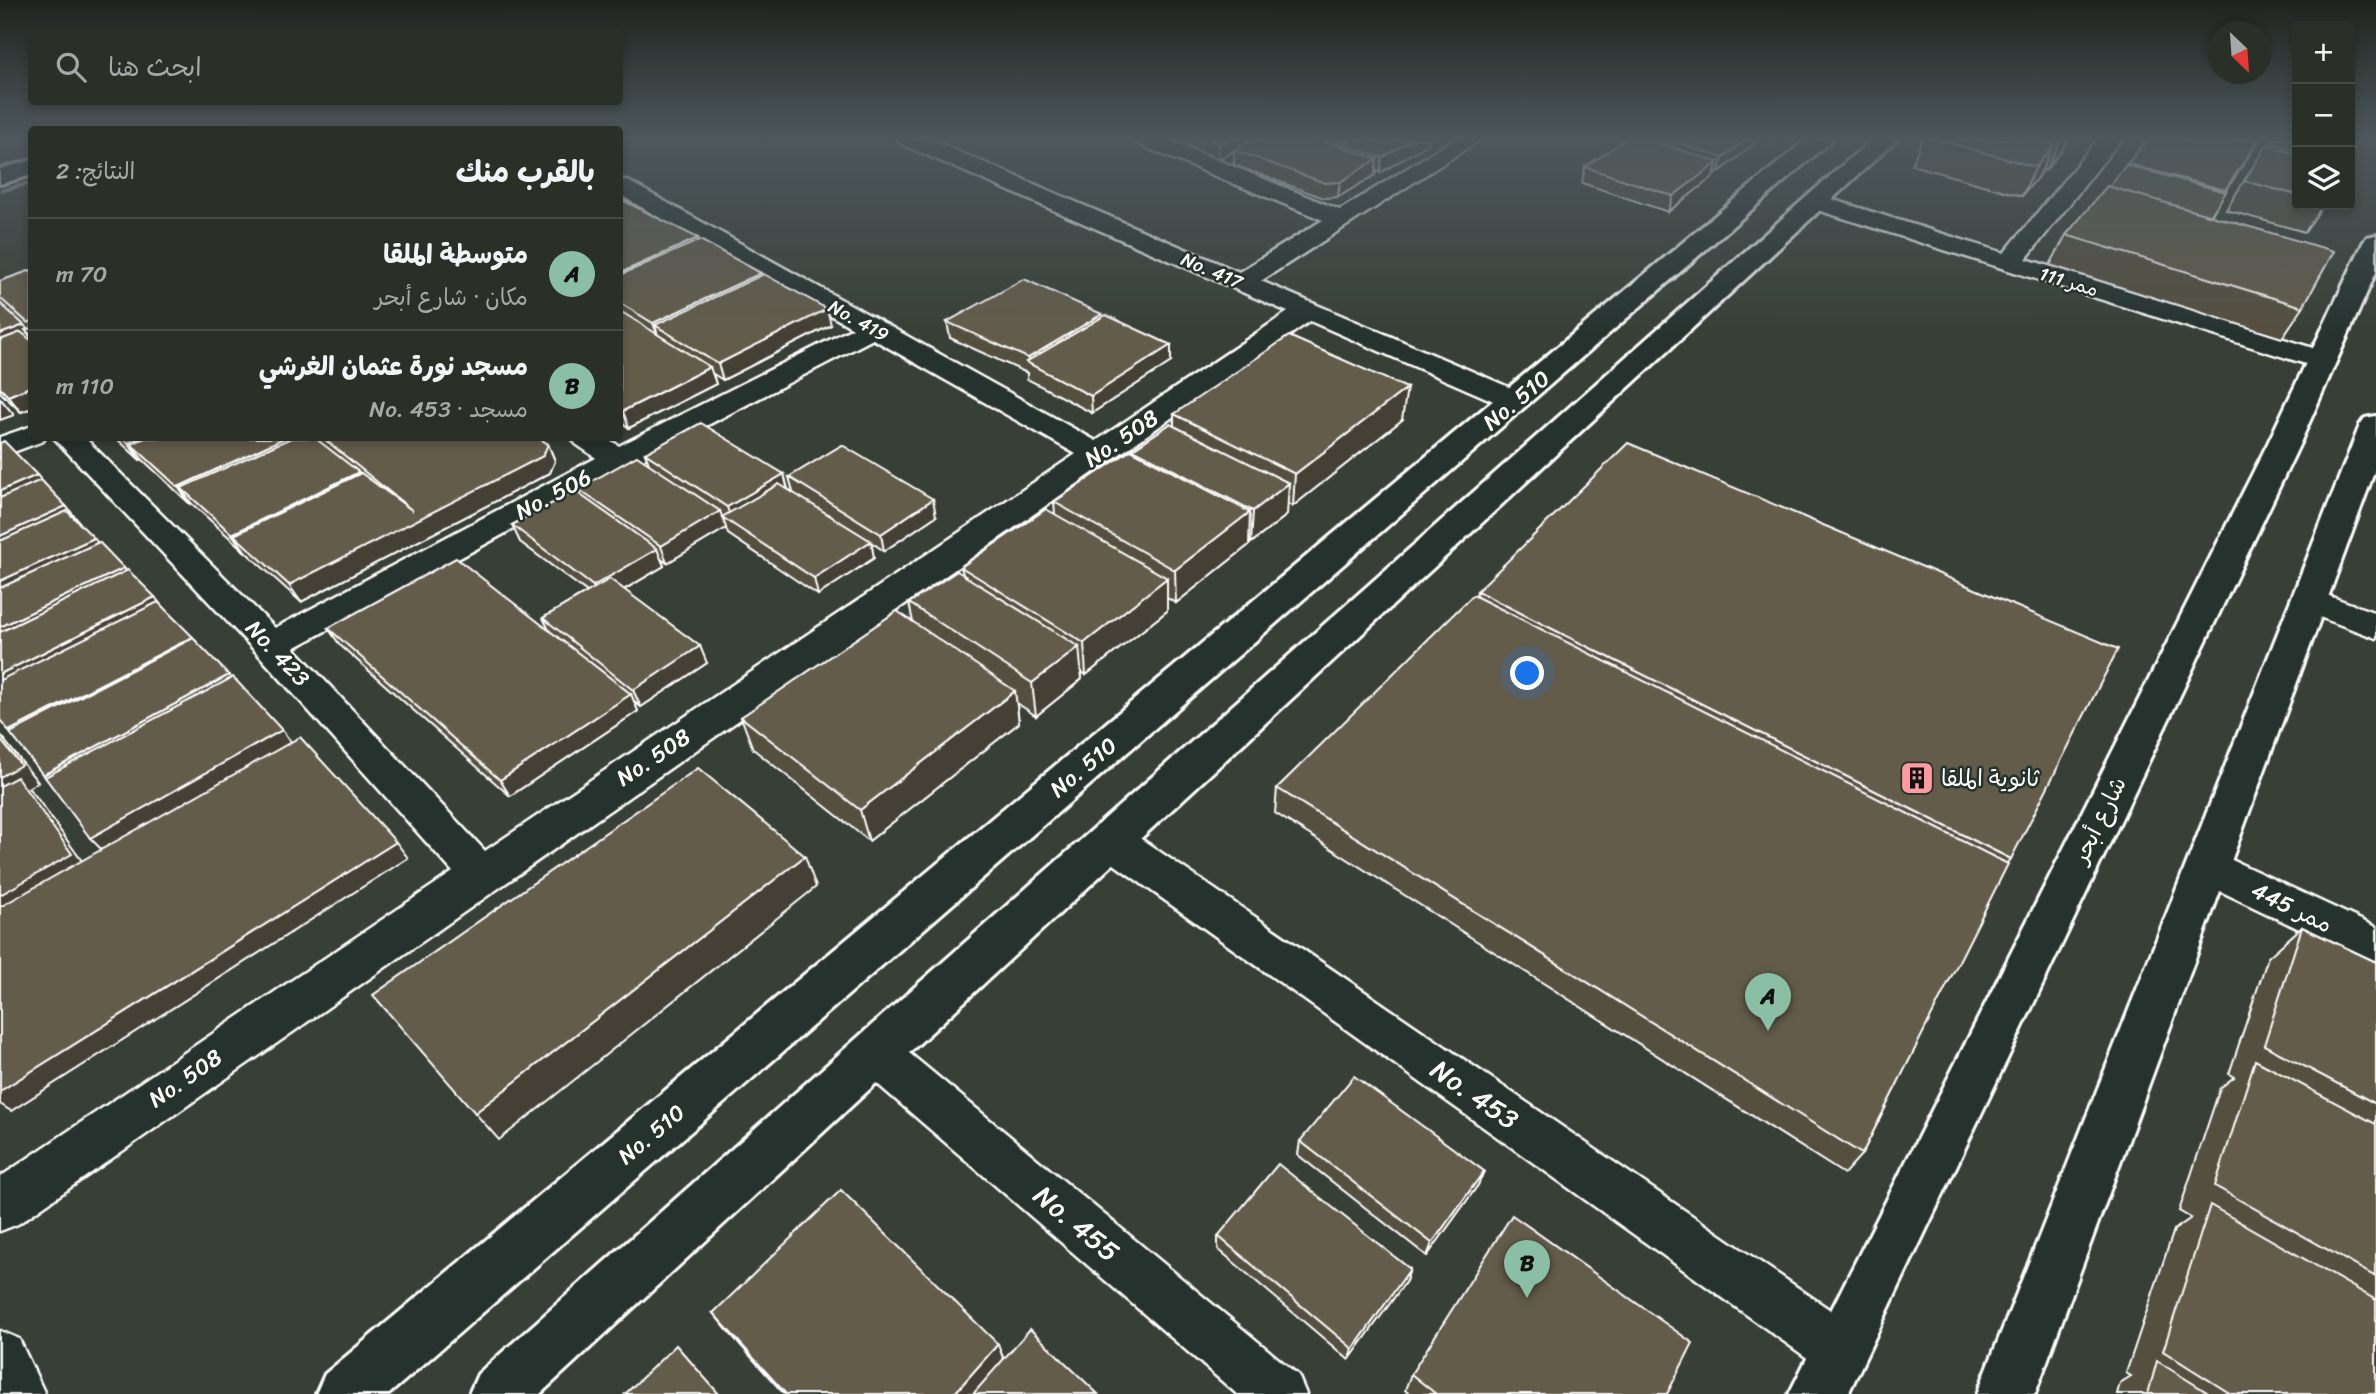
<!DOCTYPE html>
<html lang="ar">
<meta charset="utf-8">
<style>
body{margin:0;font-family:Sriracha,"Playpen Sans Arabic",sans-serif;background:#323730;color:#f1f3f6;direction:rtl}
.controls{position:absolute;right:21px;top:21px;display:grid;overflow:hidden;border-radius:7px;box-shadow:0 4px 10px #0003}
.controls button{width:63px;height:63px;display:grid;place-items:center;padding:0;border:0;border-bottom:2px solid #464a45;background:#2a2f28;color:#f1f3f6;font:35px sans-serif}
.compass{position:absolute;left:2208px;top:21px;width:63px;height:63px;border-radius:50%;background:#2a2f28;box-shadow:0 4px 10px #0003;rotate:155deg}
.you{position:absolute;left:1528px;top:674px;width:24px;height:24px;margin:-18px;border:5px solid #fff;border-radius:50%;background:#1a73e8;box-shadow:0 0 0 10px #1a73e833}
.badge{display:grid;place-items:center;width:46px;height:46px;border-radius:50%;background:#8abfa5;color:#111;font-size:23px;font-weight:700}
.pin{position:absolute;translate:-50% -58px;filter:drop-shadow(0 2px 4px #0008)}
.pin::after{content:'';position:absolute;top:37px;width:24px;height:21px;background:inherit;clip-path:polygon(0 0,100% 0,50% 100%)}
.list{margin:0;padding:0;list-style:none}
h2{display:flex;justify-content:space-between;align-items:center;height:91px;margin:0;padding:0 28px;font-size:30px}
h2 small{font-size:23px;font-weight:400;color:#a5a9a8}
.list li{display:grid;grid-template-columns:46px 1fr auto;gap:21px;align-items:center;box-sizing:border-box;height:112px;padding:0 28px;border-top:2px solid #464a45}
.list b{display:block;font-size:26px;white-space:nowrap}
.list p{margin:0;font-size:23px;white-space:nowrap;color:#a5a9a8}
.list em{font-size:23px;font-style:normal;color:#a5a9a8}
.icon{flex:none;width:38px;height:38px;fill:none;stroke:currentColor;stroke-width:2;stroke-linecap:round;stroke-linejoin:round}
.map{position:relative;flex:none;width:2376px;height:1394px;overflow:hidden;direction:ltr}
.search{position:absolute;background:#2a2f28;box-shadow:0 4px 10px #0003;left:28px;top:28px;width:595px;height:77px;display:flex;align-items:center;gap:18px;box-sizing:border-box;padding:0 24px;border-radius:7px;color:#a5a9a8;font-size:26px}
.panel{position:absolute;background:#2a2f28;box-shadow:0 4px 10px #0003;left:28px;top:126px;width:595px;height:315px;border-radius:7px;direction:rtl}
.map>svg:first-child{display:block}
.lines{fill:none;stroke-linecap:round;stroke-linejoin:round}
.stream{fill:#92a3a9;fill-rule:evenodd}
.minor-casing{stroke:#fff;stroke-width:5}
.tertiary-casing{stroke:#fff;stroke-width:6}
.minor{fill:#26332d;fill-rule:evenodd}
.tertiary{fill:#26332d;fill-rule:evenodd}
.wall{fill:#554f41;stroke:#fff;stroke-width:2}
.shaded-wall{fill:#454035;stroke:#fff;stroke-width:2}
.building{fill:#635c4c;stroke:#fff;stroke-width:2}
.labels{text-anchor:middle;stroke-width:5;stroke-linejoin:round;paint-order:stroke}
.far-street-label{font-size:19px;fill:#fff;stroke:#26332d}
.street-label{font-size:23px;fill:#fff;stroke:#26332d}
.poi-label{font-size:23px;fill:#fff;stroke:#26332d;text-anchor:start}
.near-street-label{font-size:28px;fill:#fff;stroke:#26332d}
</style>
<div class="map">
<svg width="2376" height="1394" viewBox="0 0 2376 1394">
<rect width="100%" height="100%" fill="#383f36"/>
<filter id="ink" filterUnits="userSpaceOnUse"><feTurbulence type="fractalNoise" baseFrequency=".0143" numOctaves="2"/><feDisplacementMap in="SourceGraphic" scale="14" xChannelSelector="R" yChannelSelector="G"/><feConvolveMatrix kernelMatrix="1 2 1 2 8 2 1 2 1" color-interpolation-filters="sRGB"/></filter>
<g filter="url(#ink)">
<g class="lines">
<!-- stream -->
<polygon class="stream" points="29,181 32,181 32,185 0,193 0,189"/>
<!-- minor casing -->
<g class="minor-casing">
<g id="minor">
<path d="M898,139H929L1239,272L1323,220L1137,144L1134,139H1166L1340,210L1454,139H1481L1261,281L1525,394L1530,400L1525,406L1515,409L1505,406L1310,321L18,1224L0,1231V1177L453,872L258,654L54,438H85L275,628L596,458L576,444L572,438H606L619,446L853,328L620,195V179L628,181L1096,441L1288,312L901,144ZM873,339L1076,454L485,851L294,648L629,466Z"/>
<polygon points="2098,139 2121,139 2026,259 2332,354 2336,360 2332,366 2322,368 2312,366 1808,207 1804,202 1808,197 1824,197 2004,253"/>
<polygon points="32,426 32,438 45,438 43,441 0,457 0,437"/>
<polygon points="2310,589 2376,613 2376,638 2298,609 2293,601 2298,593"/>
<polygon points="1111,824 1125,828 1858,1329 1866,1348 1858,1367 1839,1375 1820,1367 1097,852 1091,840 1097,828"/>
<polygon points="2208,849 2376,927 2376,966 2193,878 2187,866 2193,854"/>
<polygon points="875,1032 891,1038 1298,1375 1306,1394 1237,1394 859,1068 852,1053 859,1038"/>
<polygon points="0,1331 19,1339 45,1394 0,1394"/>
</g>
</g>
<!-- tertiary casing -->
<g class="tertiary-casing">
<g id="tertiary">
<polygon points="1807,139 1833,139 389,1394 316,1394 325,1374"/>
<polygon points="1872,139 1897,139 540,1394 469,1394 478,1374"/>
<polygon points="32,160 32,175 0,184 0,169"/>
<polygon points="2376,235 2376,272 2300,443 1848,1394 1789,1394 2268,443 2363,243 2367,237"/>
<polygon points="2376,416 2376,467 2035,1394 1977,1394 2360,425 2365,418"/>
</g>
</g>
<!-- minor -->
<use href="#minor" class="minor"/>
<!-- tertiary -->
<use href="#tertiary" class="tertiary"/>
</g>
<!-- wall -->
<g class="wall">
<polygon points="1171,139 1429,139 1429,143 1380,173 1376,171 1375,175 1338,197 1324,198 1234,165 1234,151 1219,159 1190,148 1190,144 1188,146"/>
<polygon points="1621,139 1760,139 1718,173 1715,172 1713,177 1668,212 1582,183 1585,167 1624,141"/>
<polygon points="1922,139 2068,139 2062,150 2045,171 2042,170 2040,174 2022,196 1912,165"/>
<polygon points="2147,139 2260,139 2225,192 2211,216 2303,307 2282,338 2050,265 2066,235 2109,187"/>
<polygon points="2272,139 2297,139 2297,205 2323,205 2305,232 2226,210 2244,181"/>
<polygon points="620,199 761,275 831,325 723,380 713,374 716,384 629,428 620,421"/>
<polygon points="32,270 32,408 21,412 0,392 0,281"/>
<polygon points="1102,314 1103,317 1171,362 1092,413 1027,379 1027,373 950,338 947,322"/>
<polygon points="1174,414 1402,420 1293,506 1287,504 1287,515 1251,543 1249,542 1249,545 1176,603 1167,598 1167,611 1086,675 1082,672 1082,679 1036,716 1017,703 1019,723 869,841 753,749 741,717 913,622 909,603 963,574 961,567 1055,515 1054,502 1133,451 1133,449 1174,426"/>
<polygon points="116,438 538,438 548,444 555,461 550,473 301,602 191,503 190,504 142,459 140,460"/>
<polygon points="645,453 784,474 788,489 793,492 789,477 936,516 884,551 871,542 874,558 818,595 728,534 722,517 726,528 667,563 661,559 664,566 624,590 707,663 641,707 634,701 638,711 510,796 340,645 328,628 549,630 543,618 587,592 520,542 512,525 581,495 578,489 649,464"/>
<polygon points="1477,591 2011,859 2007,864 1862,1154 1844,1174 1275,813 1277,788 1476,597"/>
<polygon points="2302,927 2376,962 2376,1394 2117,1394 2120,1383 2131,1376 2126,1373 2174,1230 2191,1218 2179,1211 2220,1088 2234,1077 2229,1074 2268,957"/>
<polygon points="1300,1141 1484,1171 1478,1185 1427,1256 1298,1155"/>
<polygon points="1218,1236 1410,1269 1406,1281 1349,1360 1218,1249"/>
<polygon points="713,1313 998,1344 1004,1360 1098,1394 784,1394 727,1330"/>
<polygon points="1411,1374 1667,1394 1409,1394 1405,1390"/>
</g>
<!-- shaded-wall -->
<g class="shaded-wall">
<polygon points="1227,139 1255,139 1219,159 1219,144"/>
<polygon points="1346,139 1371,139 1343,144 1342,156 1340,158 1341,143"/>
<polygon points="1412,139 1429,139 1429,143 1380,173 1382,158"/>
<polygon points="1746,139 1760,139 1718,173 1723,158"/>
<polygon points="2062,139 2068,139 2062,150 2045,171"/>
<polygon points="2259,139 2260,139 2216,206 2225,190"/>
<polygon points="2054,145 2040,174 2022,196 2036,167"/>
<polygon points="1377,159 1375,175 1338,197 1340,182"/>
<polygon points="1718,162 1713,177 1668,212 1673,196"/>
<polygon points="698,238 702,254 620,291 620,273"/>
<polygon points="761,273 765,289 655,325 659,339 653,323"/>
<polygon points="827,309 831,325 723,380 718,364"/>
<polygon points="1102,314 1103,330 1029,364 1028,358"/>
<polygon points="24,325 32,335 25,330 32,339 32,343 0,355 0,334"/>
<polygon points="1171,345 1171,362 1092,413 1091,396"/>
<polygon points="710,367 716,384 629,428 623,411"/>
<polygon points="32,386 32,408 21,412 8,396"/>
<polygon points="1407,388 1402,420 1293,506 1295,474"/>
<polygon points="0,398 14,415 0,420"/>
<polygon points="141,438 190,438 131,444 142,459 140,460 128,443"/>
<polygon points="284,438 309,438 181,488 191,503 190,504 178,487"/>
<polygon points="548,444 555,461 550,473 301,602 289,585"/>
<polygon points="359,472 369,489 234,535 245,551 244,551 232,534"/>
<polygon points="784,474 788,491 733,524 727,507"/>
<polygon points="37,475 51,492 0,514 0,491"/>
<polygon points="1289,483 1287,515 1251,543 1253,511"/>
<polygon points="933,499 936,516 884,551 881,534"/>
<polygon points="66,506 80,523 0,559 0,536"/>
<polygon points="720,511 726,528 667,563 661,546"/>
<polygon points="1250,512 1249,545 1176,603 1175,570"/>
<polygon points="94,538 107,555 0,605 0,581"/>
<polygon points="871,541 874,558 818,595 814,578"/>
<polygon points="657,549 664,566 601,603 593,586"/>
<polygon points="124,568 138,585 0,652 0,627"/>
<polygon points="1167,578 1167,611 1086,675 1084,643"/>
<polygon points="155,597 168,614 0,699 0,674"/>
<polygon points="193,637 206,654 26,748 9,731"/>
<polygon points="700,646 707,663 641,707 633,690"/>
<polygon points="1079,647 1082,679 1036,716 1032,683"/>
<polygon points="229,675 242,692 60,792 43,775"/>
<polygon points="1015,691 1019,723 869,841 860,810"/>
<polygon points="631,694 638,711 510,796 500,780"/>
<polygon points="282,730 295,747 106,854 90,838"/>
<polygon points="0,734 5,740 4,740 38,782 28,788 34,794 89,871 0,921"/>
<polygon points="396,842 408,858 11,1111 0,1104 0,1091"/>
<polygon points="805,856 816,887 499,1140 475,1113"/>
<polygon points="1484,1171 1478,1185 1427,1256 1432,1243"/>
<polygon points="1410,1269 1406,1281 1349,1360 1353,1349"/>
<polygon points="998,1344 1004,1361 975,1394 954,1394"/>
</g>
<!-- building -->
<g class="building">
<polygon points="1208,139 1227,139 1219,144"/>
<polygon points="1253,139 1319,139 1377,159 1340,182 1325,183 1234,150"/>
<polygon points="1332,139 1346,139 1341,143"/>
<polygon points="1351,139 1412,139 1382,158 1343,144"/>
<polygon points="1626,139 1647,139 1718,162 1673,196 1585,167"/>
<polygon points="1664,139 1746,139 1723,158"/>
<polygon points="1935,139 2032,139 2054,145 2036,167"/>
<polygon points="2048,139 2062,139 2059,142"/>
<polygon points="2147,139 2259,139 2225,190 2128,164"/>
<polygon points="2272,139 2297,139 2297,150 2269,143"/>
<polygon points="2350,139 2359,139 2350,157"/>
<polygon points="2266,146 2297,154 2297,195 2244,181"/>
<polygon points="2126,165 2226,192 2210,216 2109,187"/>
<polygon points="2107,186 2334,251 2303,307 2066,235"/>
<polygon points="620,199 698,238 620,273"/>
<polygon points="700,240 761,273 653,323 620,303 620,275"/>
<polygon points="32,270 32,321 28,323 0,298 0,281"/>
<polygon points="764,274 827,309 718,364 655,325"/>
<polygon points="1024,279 1102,314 1028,358 947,322"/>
<polygon points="0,303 24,325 0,334"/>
<polygon points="620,311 710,367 623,411 620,409"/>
<polygon points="1106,315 1171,345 1091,396 1026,362"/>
<polygon points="32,328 32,336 25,330"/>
<polygon points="21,332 32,341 32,386 8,396 0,388 0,340"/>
<polygon points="1289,336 1407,388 1295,474 1174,414"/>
<polygon points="701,423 784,474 727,507 645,453"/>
<polygon points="1170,424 1289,483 1253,511 1133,449"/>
<polygon points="122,438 141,438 128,443"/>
<polygon points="145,438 284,438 178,487 131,444"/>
<polygon points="291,438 315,438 359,472 232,534 181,488"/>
<polygon points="323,438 538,438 548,444 543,456 289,585 234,535 361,473 413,511"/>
<polygon points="4,441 37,475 0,491 0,443"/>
<polygon points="1628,443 2118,649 2011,859 1477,591"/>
<polygon points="842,445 933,499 881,534 789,477"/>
<polygon points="1131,450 1250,512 1175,570 1054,502"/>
<polygon points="637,456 720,511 661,546 578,489"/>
<polygon points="41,480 66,506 0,536 0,498"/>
<polygon points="779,484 871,541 814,578 722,517"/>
<polygon points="575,491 657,549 593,586 512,525"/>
<polygon points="1046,509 1167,578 1084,643 961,567"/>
<polygon points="67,511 94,538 0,581 0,541"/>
<polygon points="99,542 124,568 0,627 0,588"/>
<polygon points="456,558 631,694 500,780 328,628"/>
<polygon points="128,570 155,597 0,674 0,632"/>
<polygon points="957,571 1079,647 1032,683 909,603"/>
<polygon points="610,579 700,646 633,690 543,618"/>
<polygon points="1473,595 2008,864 1862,1154 1277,788"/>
<polygon points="158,602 193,637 9,731 0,720 0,680"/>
<polygon points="897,611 1015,691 860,810 741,717"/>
<polygon points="193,638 229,675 43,775 10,733"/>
<polygon points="233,677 282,730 90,838 45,777"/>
<polygon points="300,737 396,842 0,1091 0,907"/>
<polygon points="0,739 21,765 0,777"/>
<polygon points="698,768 805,856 475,1113 373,995"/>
<polygon points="17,777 72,854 0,895 0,786"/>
<polygon points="2302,927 2376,962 2376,1104 2264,1045"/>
<polygon points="2255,1060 2376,1124 2376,1277 2215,1186"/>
<polygon points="1354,1076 1484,1171 1432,1243 1300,1141"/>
<polygon points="1278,1164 1410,1269 1353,1349 1218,1236"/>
<polygon points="841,1190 998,1344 954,1394 786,1394 713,1313"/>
<polygon points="2210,1205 2376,1300 2376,1394 2231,1394 2163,1351"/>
<polygon points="1512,1215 1693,1343 1667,1394 1436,1394 1411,1374"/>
<polygon points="1030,1329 1098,1394 973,1394"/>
<polygon points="676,1345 719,1394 625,1394"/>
<polygon points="2157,1361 2210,1394 2148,1394"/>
</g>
</g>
<!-- sky -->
<linearGradient id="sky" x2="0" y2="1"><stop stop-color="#1f231e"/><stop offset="0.41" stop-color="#4d585d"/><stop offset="1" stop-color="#4d585d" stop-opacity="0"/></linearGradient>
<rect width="2376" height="335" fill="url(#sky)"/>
<!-- icons -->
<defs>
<g id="building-square" transform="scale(1.75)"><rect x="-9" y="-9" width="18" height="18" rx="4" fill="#ff9aa2" stroke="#26332d"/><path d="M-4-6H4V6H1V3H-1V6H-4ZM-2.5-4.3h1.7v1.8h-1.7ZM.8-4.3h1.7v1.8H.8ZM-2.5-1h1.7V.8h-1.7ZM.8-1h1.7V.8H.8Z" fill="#111"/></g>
</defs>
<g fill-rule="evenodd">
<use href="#building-square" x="1917" y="778"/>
</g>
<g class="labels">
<!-- far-street labels -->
<g class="far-street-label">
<text transform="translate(1212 270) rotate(23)" y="7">No. 417</text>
<text transform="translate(2069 281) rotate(17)" y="7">ممر 111</text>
<text transform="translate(859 320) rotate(29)" y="7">No. 419</text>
</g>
<!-- street labels -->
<g class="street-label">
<text transform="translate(1516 400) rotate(-40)" y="8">No. 510</text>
<text transform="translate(1121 438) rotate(-34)" y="8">No. 508</text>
<text transform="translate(553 494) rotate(-28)" y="8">No. 506</text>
<text transform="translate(278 653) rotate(47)" y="8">No. 423</text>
<text transform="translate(653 757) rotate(-34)" y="8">No. 508</text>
<text transform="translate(1083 767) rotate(-40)" y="8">No. 510</text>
<text transform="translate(2099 820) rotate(-64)" y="8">شارع أبحر</text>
<text transform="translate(2292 907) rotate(26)" y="8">ممر 445</text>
<text transform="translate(185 1078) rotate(-35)" y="8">No. 508</text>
<text transform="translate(651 1134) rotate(-40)" y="8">No. 510</text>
</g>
<!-- poi labels -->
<g class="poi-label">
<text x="1941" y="786">ثانوية الملقا</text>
</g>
<!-- near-street labels -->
<g class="near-street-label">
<text transform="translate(1475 1094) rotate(35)" y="10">No. 453</text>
<text transform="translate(1077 1223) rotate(40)" y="10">No. 455</text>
</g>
</g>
</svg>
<div class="controls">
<button>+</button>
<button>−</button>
<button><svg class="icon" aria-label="layers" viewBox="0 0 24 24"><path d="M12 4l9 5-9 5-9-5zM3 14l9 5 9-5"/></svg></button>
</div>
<svg class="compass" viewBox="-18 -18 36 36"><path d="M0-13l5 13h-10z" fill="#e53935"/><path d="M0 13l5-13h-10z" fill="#a5a9a8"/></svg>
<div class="you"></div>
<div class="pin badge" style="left:1768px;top:1031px">A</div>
<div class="pin badge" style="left:1527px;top:1298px">B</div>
<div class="search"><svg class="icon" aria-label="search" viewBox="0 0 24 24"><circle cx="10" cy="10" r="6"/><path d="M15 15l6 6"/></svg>ابحث هنا</div>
<section class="panel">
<h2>بالقرب منك<small>النتائج: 2</small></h2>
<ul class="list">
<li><span class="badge">A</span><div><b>متوسطة الملقا</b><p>مكان · شارع أبحر</p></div><em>70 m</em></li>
<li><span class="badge">B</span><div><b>مسجد نورة عثمان الغرشي</b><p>مسجد · No. 453</p></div><em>110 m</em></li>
</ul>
</section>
</div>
